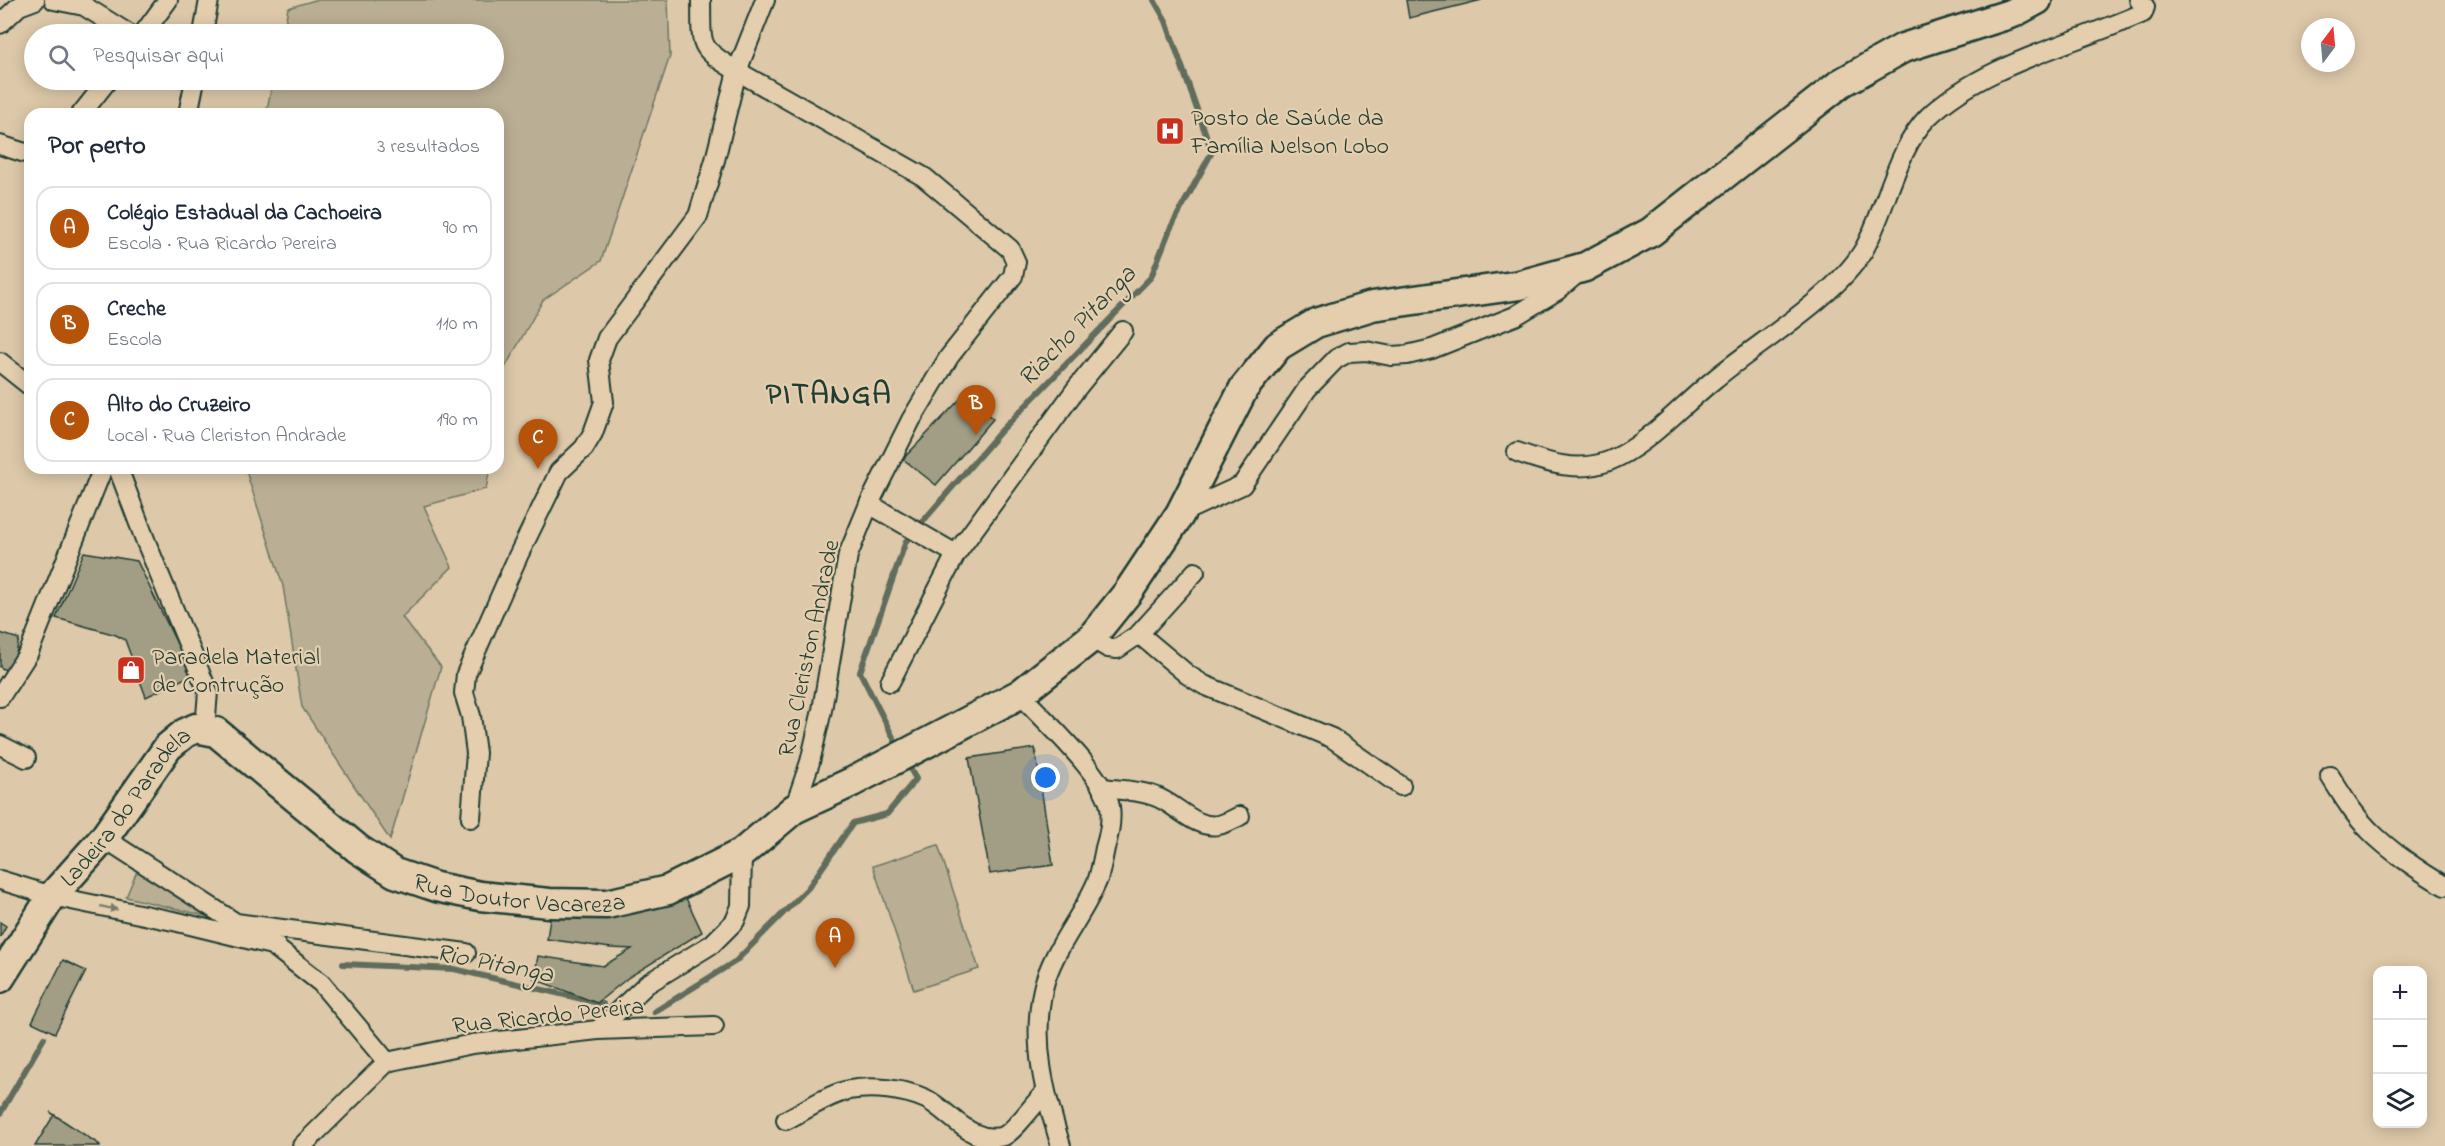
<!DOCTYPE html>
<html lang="pt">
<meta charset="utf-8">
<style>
body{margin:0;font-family:"Indie Flower",sans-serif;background:#f6f6f7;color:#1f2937}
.controls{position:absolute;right:18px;bottom:18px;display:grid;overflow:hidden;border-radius:12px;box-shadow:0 3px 15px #0003}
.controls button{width:54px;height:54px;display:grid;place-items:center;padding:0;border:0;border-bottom:2px solid #e0e1e3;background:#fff;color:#1f2937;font:30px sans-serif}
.compass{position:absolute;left:2301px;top:18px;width:54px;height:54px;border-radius:50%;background:#fff;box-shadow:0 3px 15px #0003;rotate:16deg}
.you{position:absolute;left:1046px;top:778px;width:21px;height:21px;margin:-15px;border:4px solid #fff;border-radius:50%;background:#1a73e8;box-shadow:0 0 0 9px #1a73e833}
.badge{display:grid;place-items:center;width:39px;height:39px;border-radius:50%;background:#b45309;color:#fff;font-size:20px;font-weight:700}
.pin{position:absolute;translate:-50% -50px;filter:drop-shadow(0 2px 3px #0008)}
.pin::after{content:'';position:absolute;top:32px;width:21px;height:18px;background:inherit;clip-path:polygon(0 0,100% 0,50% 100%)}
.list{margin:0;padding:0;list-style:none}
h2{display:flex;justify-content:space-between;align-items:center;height:78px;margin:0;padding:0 24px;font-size:26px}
h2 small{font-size:20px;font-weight:400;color:#747a83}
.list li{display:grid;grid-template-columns:39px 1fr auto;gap:18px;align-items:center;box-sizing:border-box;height:84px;margin:0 12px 12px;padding:0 12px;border:2px solid #e0e1e3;border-radius:18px}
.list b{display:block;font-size:22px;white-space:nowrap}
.list p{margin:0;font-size:20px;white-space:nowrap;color:#747a83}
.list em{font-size:20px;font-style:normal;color:#747a83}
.icon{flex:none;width:33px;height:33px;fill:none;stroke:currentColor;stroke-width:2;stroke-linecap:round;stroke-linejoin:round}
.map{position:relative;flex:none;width:2445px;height:1146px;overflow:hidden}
.search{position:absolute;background:#fff;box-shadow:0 3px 15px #0003;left:24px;top:24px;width:480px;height:66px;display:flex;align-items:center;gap:15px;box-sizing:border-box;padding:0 21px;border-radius:33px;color:#747a83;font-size:22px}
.panel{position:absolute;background:#fff;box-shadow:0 3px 15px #0003;left:24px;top:108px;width:480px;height:366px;border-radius:18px}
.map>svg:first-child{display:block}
.green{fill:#baaf94;stroke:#6c7664;stroke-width:1.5}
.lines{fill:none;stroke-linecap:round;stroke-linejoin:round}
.stream{stroke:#606c5c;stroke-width:6}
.building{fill:#a29d85;stroke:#1f3d34;stroke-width:1.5}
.minor-casing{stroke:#1f3d34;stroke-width:22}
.primary-casing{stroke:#1f3d34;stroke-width:33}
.minor{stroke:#e5ceae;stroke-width:18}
.primary{stroke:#e5ceae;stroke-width:28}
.oneway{fill:#787e6b}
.labels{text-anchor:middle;stroke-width:4.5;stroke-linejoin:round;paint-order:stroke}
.poi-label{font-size:24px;fill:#1f3d34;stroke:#e5ceae;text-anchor:start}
.street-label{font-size:24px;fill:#1f3d34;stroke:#e5ceae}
.water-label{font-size:26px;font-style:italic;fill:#2a453b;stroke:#e5ceae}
.district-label{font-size:30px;font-weight:bold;letter-spacing:1.5px;fill:#1f3d34;stroke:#e5ceae}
</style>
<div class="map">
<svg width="2445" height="1146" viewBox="0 0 2445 1146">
<rect width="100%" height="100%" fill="#ddc8a9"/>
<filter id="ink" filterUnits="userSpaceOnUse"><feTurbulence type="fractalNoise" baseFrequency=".0167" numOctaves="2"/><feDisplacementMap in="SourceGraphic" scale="12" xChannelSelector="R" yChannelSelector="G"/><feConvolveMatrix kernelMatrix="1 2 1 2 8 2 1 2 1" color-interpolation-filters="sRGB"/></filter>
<g filter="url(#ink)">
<!-- green -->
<g class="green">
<polygon points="315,0 668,0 670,56 601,261 543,300 498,380 498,114 266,114 273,80 494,80 494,34 283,34 288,8"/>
<polygon points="245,468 490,468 486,489 424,506 452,567 402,617 441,667 390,840 302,707 283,586"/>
<polygon points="938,845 979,969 914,990 873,866"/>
<polygon points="137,871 236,923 126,897"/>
</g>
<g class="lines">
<!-- stream -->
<g class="stream">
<polyline points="899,749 860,672 906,541 1000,432 1151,277 1170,229 1212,152 1166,21 1154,0"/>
<polyline points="343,964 454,969 603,1004"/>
<polyline points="654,1012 736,961 808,888 853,823 887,814 916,779 907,763"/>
<polyline points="0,1114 44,1038"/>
</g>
</g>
<!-- building -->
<g class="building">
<polygon points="1406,0 1482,0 1409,18"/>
<polygon points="965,394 993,419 936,485 903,459"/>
<polygon points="84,552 137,561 192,675 146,697 125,640 116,635 56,618"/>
<polygon points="0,633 19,639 12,674 0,667"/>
<polygon points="1035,748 1053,865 990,874 969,758"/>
<polygon points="684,894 702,932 629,977 597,1003 534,979 538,956 603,966 632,949 611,948 547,939 551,911 608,918"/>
<polygon points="0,922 6,926 0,937"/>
<polygon points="63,960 86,971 55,1033 32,1022"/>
<polygon points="50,1112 100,1145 100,1146 35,1146 54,1115"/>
</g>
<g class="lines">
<!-- minor casing -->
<g class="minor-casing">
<g id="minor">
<polyline points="54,0 84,6 129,34"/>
<path d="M701,0C702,46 696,46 737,71L765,0"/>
<polyline points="0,24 19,6 35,0"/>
<polyline points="143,34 168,0"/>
<polyline points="203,34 209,0"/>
<polyline points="81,114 108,80"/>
<polyline points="188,114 195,80"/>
<polyline points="0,145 25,153 30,152"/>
<polyline points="0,362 30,386"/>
<path d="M1517,452C1546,463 1578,473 1609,461C1646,447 1684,403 1716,378C1758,343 1836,296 1863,251C1886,211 1896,149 1928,117C1983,64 2074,44 2143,13L2145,7L2139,0"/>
<polyline points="118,468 146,542 208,692 205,728"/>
<polyline points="869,504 956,554"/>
<polyline points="1181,513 1242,485 1307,389 1336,359 1349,352 1366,351 1391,356 1407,355 1432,349 1515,316 1558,290 1579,272"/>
<polyline points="1139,634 1188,675 1204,685 1332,738 1401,786"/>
<polyline points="1091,638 1108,648 1117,649 1139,634 1195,572"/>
<polyline points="890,682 956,554 1076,389 1123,331"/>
<path d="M1020,694C1043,719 1104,775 1110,807C1112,821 1109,835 1105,848C1103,858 1101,869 1098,879C1083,917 1052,949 1043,989C1031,1043 1045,1095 1061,1146"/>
<polyline points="0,697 29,652 103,468"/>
<polyline points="0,745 26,758"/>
<path d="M2330,776C2342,795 2353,814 2369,830C2387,849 2422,873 2445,886"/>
<path d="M1102,788C1119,790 1138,790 1154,796C1176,803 1194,829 1218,825C1225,824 1233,819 1240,816"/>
<polyline points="471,818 476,753 471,716 464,693 466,674 518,556 559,472 584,448 593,433 604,402 599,360 607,338 698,216 715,160 737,71 924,177 1010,249 1016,262 1013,276 949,357 911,420 869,504 848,555 822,710 810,762 794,809"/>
<polyline points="104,838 236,923 466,953"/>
<polyline points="0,880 52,896 178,922 276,946"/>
<polyline points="266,940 321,983 387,1062"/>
<polyline points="598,1030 647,984 712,944 735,921 741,906 742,853"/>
<polyline points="387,1062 472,1044 598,1030 714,1026"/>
<path d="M786,1120C806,1110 827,1095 849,1090C872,1086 904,1089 926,1099C950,1111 971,1146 1004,1136C1014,1131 1036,1102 1045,1092"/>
<polyline points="302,1146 387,1062"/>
</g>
</g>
<!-- primary casing -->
<g class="primary-casing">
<g id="primary">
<path id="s1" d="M0,978L52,896L104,838L168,747L185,733L196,728L216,732L358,849L395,873L436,887L480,896L549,903L607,904L668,890L742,853L794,809L852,782L1020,694L1091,638L1128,592L1180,514L1244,388L1278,346L1316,323L1372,306L1520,285L1585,267L1651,232L1841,83L1903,48L2013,13L2037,0"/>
</g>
</g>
<!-- minor -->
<use href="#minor" class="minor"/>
<!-- primary -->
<use href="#primary" class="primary"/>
</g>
<!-- one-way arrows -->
<defs><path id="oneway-solid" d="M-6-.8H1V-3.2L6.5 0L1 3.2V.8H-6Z" transform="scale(1.5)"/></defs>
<use class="oneway" href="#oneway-solid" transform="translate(109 908) rotate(12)"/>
</g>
<!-- icons -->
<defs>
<g id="hospital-square" transform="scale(1.5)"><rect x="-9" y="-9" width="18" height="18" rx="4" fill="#c8321e" stroke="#e5ceae"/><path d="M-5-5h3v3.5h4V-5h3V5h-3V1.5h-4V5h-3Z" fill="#fff"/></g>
<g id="shop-square" transform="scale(1.5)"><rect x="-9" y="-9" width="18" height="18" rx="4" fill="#c8321e" stroke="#e5ceae"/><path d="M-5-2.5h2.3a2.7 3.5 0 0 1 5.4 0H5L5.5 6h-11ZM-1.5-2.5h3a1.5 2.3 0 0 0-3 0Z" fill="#fff"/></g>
</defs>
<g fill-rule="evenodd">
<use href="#hospital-square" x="1170" y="131"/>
<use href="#shop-square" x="131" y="670"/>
</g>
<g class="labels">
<!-- poi labels -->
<g class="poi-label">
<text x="1191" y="125">Posto de Saúde da<tspan x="1191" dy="28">Família Nelson Lobo</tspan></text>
<text x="152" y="664">Paradela Material<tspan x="152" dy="28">de Contrução</tspan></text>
</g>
<!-- street labels -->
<g class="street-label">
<text transform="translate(808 648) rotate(-78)" y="8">Rua Cleriston Andrade</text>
<text dy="8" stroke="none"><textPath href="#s1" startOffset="213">Ladeira do Paradela</textPath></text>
<text dy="8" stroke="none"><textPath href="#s1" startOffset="696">Rua Doutor Vacareza</textPath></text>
<text transform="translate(548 1015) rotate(-6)" y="8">Rua Ricardo Pereira</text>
</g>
<!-- water labels -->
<g class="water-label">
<text transform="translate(1076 325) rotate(-46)" y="9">Riacho Pitanga</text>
<text transform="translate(495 962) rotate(11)" y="9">Rio Pitanga</text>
</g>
<!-- district labels -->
<g class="district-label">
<text x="829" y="403">PITANGA</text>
</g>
</g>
</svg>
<div class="controls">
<button>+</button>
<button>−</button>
<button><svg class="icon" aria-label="layers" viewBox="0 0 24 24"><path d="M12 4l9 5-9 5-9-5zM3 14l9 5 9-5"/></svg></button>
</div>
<svg class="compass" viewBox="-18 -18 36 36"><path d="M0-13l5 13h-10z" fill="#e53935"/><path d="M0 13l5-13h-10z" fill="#747a83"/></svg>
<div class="you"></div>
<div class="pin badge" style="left:835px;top:968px">A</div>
<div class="pin badge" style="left:976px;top:435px">B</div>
<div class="pin badge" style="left:538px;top:469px">C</div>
<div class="search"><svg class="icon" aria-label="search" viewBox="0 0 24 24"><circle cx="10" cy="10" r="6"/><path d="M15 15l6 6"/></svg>Pesquisar aqui</div>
<section class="panel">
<h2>Por perto<small>3 resultados</small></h2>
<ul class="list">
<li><span class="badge">A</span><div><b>Colégio Estadual da Cachoeira</b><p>Escola · Rua Ricardo Pereira</p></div><em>90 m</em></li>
<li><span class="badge">B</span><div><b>Creche</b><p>Escola</p></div><em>110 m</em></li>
<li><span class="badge">C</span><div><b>Alto do Cruzeiro</b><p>Local · Rua Cleriston Andrade</p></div><em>190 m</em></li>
</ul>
</section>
</div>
